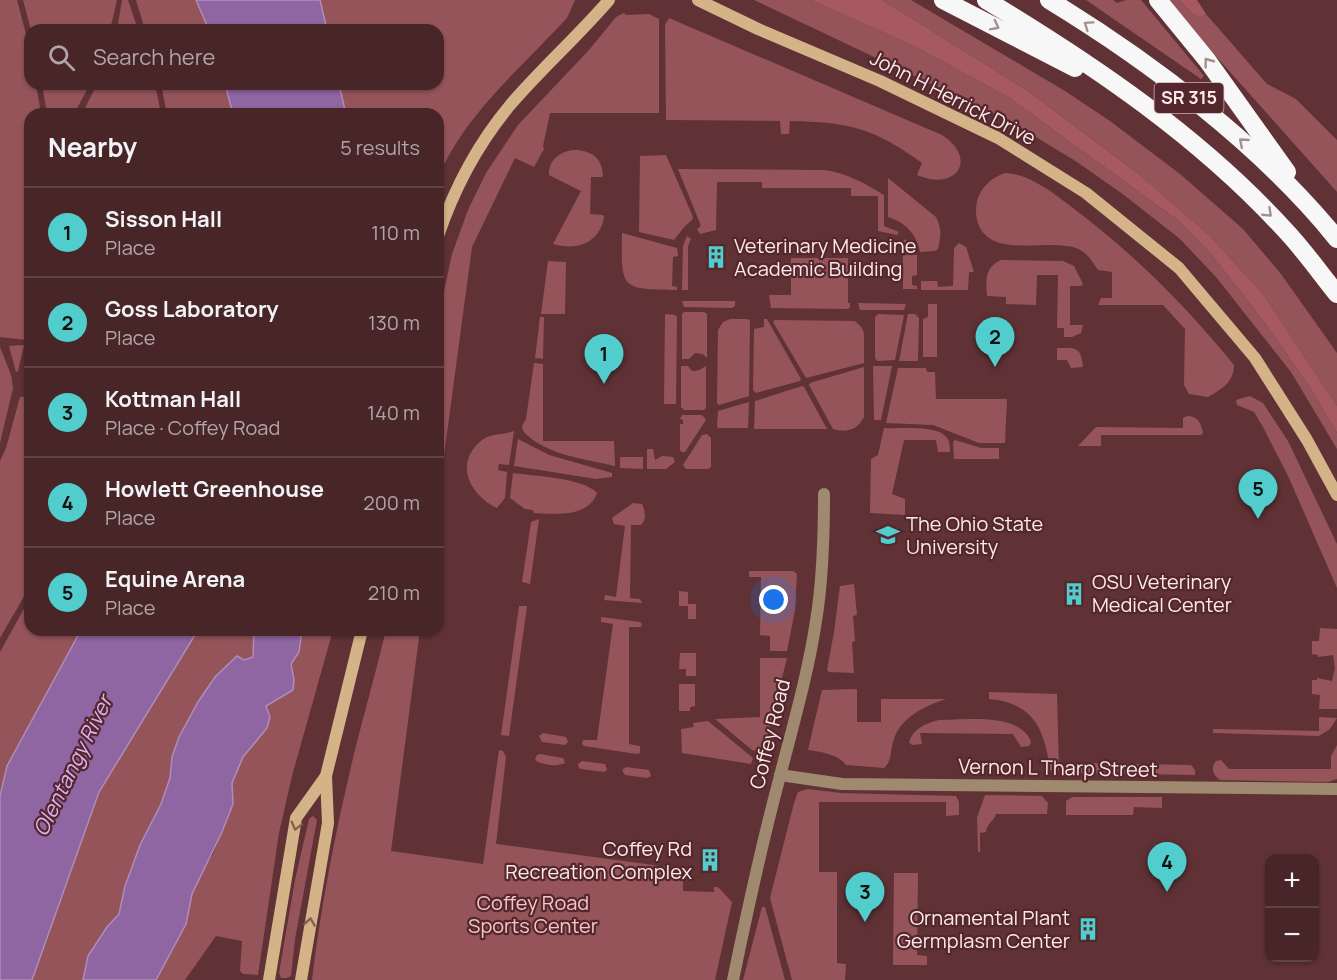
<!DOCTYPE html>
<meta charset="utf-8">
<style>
body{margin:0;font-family:Manrope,sans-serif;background:#523234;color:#f1f3f6}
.controls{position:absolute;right:18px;bottom:18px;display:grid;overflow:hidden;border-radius:12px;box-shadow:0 2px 4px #0004}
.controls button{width:54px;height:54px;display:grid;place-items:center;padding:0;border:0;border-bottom:2px solid #604345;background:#482628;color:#f1f3f6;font:30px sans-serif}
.you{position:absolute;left:774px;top:600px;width:21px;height:21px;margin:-15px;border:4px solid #fff;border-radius:50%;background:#1a73e8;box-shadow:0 0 0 9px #1a73e833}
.badge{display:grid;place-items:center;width:39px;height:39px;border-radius:50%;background:#52cdcd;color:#111;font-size:20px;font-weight:700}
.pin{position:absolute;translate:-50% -50px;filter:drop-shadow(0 2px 3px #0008)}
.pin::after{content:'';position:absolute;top:32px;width:21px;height:18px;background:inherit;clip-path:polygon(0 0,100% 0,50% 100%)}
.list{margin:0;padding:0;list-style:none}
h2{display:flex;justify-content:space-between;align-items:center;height:78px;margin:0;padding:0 24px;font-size:26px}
h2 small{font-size:20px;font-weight:400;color:#b1a5a8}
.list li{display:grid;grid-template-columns:39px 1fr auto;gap:18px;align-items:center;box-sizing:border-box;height:90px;padding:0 24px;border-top:2px solid #604345}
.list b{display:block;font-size:22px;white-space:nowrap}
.list p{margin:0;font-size:20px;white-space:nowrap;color:#b1a5a8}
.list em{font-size:20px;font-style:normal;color:#b1a5a8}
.icon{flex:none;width:33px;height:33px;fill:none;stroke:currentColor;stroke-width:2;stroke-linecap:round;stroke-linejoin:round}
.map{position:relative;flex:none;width:1337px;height:980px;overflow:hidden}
.search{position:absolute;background:#482628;box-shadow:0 2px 4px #0004;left:24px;top:24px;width:420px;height:66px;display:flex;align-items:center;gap:15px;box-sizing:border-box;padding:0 21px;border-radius:18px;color:#b1a5a8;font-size:22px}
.panel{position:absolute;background:#482628;box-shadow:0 2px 4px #0004;left:24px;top:108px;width:420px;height:528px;border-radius:18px}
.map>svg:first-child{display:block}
.green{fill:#95545a}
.forest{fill:#a75961}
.water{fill:#8f65a2;stroke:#b08db8;stroke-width:1.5}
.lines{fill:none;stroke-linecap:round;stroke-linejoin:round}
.street{stroke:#9f8a6f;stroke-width:12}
.secondary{stroke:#d3b387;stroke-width:12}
.highway{stroke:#f7f7f7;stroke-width:18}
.oneway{stroke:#a68f92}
.oneway2{stroke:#875f50}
.labels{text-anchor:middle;stroke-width:4.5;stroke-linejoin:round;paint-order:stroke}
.shield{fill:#54272c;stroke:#caafb1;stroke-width:1.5}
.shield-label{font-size:18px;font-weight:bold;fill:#fce9ea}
.street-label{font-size:20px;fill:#fce9ea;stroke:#54272c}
.poi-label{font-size:20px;fill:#fce9ea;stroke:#54272c;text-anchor:start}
.park-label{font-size:20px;fill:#f4c6c8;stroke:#54272c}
.water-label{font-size:21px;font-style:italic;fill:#dfb1f5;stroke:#54272c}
</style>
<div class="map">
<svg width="1337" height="980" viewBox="0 0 1337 980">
<rect width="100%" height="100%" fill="#603236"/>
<!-- green -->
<g class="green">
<polygon points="0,0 17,0 30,49 30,84 36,84 41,114 30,114 30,327 27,340 0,337"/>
<polygon points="23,0 117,0 110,30 31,30"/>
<polygon points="122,0 128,0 138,30 117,30"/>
<polygon points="136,0 196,0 209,30 145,30"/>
<path d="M320,0H575L567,18C522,67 464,115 438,178V114H346L339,84H438V30H327Z"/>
<polygon points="754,0 811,0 916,47 1008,97 1179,221 1212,255 1268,327 1311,389 1337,433 1337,449 1291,372 1216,277 1180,239 1124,195 1077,162 1013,123"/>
<polygon points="882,0 911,0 1065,91 1110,121 1180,174 1243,229 1281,274 1337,353 1337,406 1263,294 1210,236 1140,175 1028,91"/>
<polygon points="1086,0 1113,0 1117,3 1126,0 1141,0 1204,76 1201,79"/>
<polygon points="1169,0 1179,0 1193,14 1200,18 1206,14 1267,84 1296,99 1337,140 1337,192 1197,35"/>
<polygon points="624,13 626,15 649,14 659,19 659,113 550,113 543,146 544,149 534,167 515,158 472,247 438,500 438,319 452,254 468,210 486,173 518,125 589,50 616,17"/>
<path d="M669,18L942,135C979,159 956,192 917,175L922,163C874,128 849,122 790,121L789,134H781L780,121L666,120L665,25Z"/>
<polygon points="42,84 90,84 74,114 47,114"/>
<polygon points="97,84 155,84 161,114 82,114"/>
<polygon points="161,84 225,84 233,114 167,114"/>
<path d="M574,150C590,150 602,157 603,175L602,177H591L590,214L603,215L604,217C600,243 576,251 553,244L581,191L549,175C548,161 560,151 574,150Z"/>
<polygon points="666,155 693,217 692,220 685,226 674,240 639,232 640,156"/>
<path d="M678,169L824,170C847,173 864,183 884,195V226L899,232L897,235L878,231V196H851V188H762V182H717L716,230L700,234L697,229L701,226Z"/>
<path d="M1005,173C1030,174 1053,193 1073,208C1135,255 1185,305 1234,365C1234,382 1222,389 1208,397L1189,394L1184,385L1185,329L1163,305H1098L1101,298H1112V272L1098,270C1092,261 1087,252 1076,248C1048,238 997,258 980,228C976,220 975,211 977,201C981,187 991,178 1005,173Z"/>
<path d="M888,178L936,217C942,229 941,237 938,249L935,251L920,252C916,233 906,223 888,217Z"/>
<path d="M622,233L677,248L678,256L673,257L672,286L677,287V290C621,289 621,290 622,233Z"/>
<polygon points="687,236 691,239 688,246 688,290 682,290 683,246"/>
<polygon points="906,239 911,255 917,255 917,275 912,276 912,285 917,286 917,289 903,289 903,256 907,255 903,241"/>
<polygon points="959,243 966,247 974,272 969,272 968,290 921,290 921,281 937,281 938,287 953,286 954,248"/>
<polygon points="791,258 848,258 848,303 850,303 850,307 848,309 771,308 769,295 791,295"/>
<path d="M1001,260L1063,261L1074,266L1083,284L1081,286H1070V325H1083L1081,333L1072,337H1064V328H1057L1058,275H1037L1036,305L1006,304V297L987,296C986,280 984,268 1001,260Z"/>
<polygon points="548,261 566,262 565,314 541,314"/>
<polygon points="682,301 735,301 735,306 732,308 684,307"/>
<polygon points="858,303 906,304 904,310 860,310"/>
<polygon points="928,304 937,304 937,357 923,357 923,319 928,317"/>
<polygon points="684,312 704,312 707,314 707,358 703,354 695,353 689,359 682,359 682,314"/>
<polygon points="665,314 675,315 677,317 676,404 664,404"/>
<polygon points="878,314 904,315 895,360 877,361 875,358 875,317"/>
<polygon points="908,314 915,314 919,318 918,361 899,361"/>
<polygon points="540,317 544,317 543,359 535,358"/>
<polygon points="730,319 748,319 750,321 749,396 719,405 717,403 718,330 723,322"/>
<polygon points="764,319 767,319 801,379 800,381 756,393 753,390 754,329 764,327"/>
<polygon points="775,320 855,321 862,328 864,333 864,363 806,378 773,322"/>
<polygon points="24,345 18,371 16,372 9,346"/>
<polygon points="0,347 11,375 13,388 0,443"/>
<path d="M1057,348C1076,348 1081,346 1083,367L1071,368L1067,360H1057Z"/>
<path d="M534,363L543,364V441H614L615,466C586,459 544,455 523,431L522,426L526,419Z"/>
<path d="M681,366H688L692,371C699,371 701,369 706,366V408L704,410H684L681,407Z"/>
<polygon points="873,366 892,366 881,420 874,420"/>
<path d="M864,367V417C857,430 847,433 833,429L809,385L810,383Z"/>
<polygon points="898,368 926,368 927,372 935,372 936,399 1007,399 1005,443 979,443 933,425 886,423"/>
<polygon points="802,386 804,387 827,429 754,429 755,401"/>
<polygon points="1250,396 1263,403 1288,441 1337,544 1337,588 1289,478 1263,427 1254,412 1237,405 1236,400"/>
<polygon points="20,397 30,397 30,586 0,638 0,461 6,448"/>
<polygon points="749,402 748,428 718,428 717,426 718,411"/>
<polygon points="682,415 702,415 706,420 685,452 682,452 680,450 680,424 683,424 683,420 680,419"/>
<path d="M1187,416C1198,416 1201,423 1203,433L1201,435H1101V446H1078L1096,427L1183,428V418Z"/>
<path d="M884,428C899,429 938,424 947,438C950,442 950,448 950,452H938L936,440H904L892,494L905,499V515L870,513L871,459L878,455Z"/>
<path d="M514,431L509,465L499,464L498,470L507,472L505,498L497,508C470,495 453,463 482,440C492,433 503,435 514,431Z"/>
<polygon points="707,434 711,438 711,467 708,469 686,469 683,465 702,435"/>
<polygon points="518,439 549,455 612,473 612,477 596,479 514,466"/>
<polygon points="955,440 981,448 999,448 999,459 954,459 953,442"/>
<polygon points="647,449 653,449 655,460 662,456 673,457 675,462 666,469 647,469"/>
<polygon points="620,457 643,457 643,469 620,468"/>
<path d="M513,473C534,476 584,478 597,493C588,518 555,514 534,513L533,510L525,509L510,498Z"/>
<path d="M633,503L642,504C645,511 647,519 641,525H631L630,598L640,599L642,603L604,600L605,595L616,597L625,526L614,524L612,518Z"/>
<polygon points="539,519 530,584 522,582 531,522"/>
<polygon points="749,571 793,571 797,574 795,610 787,651 770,651 770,636 760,635 761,577 749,577"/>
<polygon points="854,584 857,615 853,616 855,641 852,642 854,673 829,672 827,670 834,632 840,586"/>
<polygon points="679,591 688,592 688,604 696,604 696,619 688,619 688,606 679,606"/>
<polygon points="30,598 30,630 81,630 7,766 0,796 0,652"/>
<polygon points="519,606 527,606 509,736 501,735"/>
<polygon points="601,617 640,622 642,624 641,627 629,627 629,744 640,746 640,753 637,754 584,746 582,744 583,740 597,740 613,624 601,622"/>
<polygon points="1320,628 1337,629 1337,709 1319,709 1320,695 1312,694 1312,680 1317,680 1317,678 1332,681 1335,668 1333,655 1318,657 1318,655 1312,654 1312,641 1319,641"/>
<polygon points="198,630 254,630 253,657 215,677 198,702 179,737 172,757 170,778 161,804 125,886 119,914 107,927 88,956 83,980 32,980 99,792"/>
<polygon points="302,630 333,630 292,776 279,833 258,975 243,974 240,971 242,941 216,936 185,980 156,980 186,924 192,894 202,871 213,854 233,804 232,783 243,757 267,728 265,707 294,680 291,664 299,652"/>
<path d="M386,630H420L391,851L483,864L499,750L503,751L506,757L496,844L683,869V891L714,892V887H718L732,902L715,980H312C321,904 336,829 354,754C364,713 376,672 386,630Z"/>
<polygon points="680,653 696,653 696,676 686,676 686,669 679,669"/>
<polygon points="760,658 787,658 765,746 757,751 752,750 715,719 760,717"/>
<polygon points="679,684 695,684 695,706 690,707 690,711 679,711"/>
<path d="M857,689V722H881V699H946C923,707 900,717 893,742C890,752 892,761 884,768L846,765C838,754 821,752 808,750L822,690Z"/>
<path d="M989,692L1057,694L1059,770H1050C1045,730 1034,703 989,699Z"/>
<polygon points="1319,717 1337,718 1330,729 1319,736 1213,733 1213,729 1319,731"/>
<path d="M939,720C964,720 1021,712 1031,742L1029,746L1021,747L1013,734L920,733L922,744L912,745L909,742C913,729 926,723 939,720Z"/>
<polygon points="708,721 753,758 751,764 682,753 681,729 694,727 693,723"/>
<polygon points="543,733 566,737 568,742 565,745 542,742 539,736"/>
<path d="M1337,745V779L1328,782L1220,780C1213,775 1210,768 1216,761L1221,760L1229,769H1331V756Z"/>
<path d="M540,754L563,758L565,763C558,767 541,765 535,760L537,755Z"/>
<polygon points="582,761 605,764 607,770 604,772 581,769 579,768 578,764"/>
<polygon points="1081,763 1191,765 1195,770 1195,775 1077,773 1078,765"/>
<polygon points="626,767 649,770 651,776 647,778 625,775 622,770"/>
<polygon points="808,789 841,793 956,796 959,802 959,815 946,816 946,802 819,802 819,872 837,872 837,963 846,964 845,980 792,980 770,898 794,803 798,792"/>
<path d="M985,795L1042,796L1048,803L1047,814H996C994,821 987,823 986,832L980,833V852H978L977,818Z"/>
<polygon points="1072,797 1162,797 1162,808 1134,807 1133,815 1066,815 1066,801"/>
<polygon points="313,816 317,820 295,939 291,976 287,978 281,978 279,973 295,880 309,819"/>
<polygon points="894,873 918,873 917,955 927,956 927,965 893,965"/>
<polygon points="762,907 765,907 785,980 743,980"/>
</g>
<!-- forest -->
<g class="forest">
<polygon points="811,0 882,0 1028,91 1140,175 1210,236 1263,294 1337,406 1337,433 1311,389 1268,327 1212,255 1179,221 1008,97 916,47"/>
<polygon points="1179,0 1197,0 1206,14 1200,18 1193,14"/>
</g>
<!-- water -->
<g class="water">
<polygon points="196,0 320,0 327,30 209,30"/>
<polygon points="225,84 339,84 346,114 233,114"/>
<polygon points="81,630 198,630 99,792 32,980 0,980 0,796 7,766"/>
<polygon points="254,630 302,630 299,652 291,664 294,680 293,690 266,706 270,717 267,728 243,757 232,783 233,804 222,832 192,894 186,924 156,980 83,980 88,956 107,927 119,914 125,886 132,867 140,845 161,804 170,778 172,757 179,737 198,702 215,677 237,656 244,660 253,657"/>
</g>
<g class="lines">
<!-- street -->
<g class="street">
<polyline points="780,775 842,784 1337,789"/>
<path d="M733,980C747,912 762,843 780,776C793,725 808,674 816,621C823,579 824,536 824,494"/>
</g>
<!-- secondary -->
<g class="secondary">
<polyline points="698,0 758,29 880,81 998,138 1086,193 1179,268 1255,358 1307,440 1337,495"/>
<path d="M438,236C454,189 479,142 511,104C542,68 578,36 609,0"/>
<polyline points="269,980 296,818 326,776"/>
<polyline points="301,980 328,823 326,776 362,630"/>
</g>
<!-- highway -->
<g class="highway">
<polyline points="943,0 1075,68"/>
<path d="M986,0C1094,65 1200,137 1285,230C1304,250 1320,273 1337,294"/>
<path d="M1049,0C1151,62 1262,146 1337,239"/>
<polyline points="1158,0 1207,60 1287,172"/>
</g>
</g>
<!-- one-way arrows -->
<defs><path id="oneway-chevron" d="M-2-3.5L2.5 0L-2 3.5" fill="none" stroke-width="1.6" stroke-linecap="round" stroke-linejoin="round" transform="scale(1.5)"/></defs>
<g class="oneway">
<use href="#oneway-chevron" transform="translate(1088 25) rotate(-145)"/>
<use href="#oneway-chevron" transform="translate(995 26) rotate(27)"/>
<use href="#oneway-chevron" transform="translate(1208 62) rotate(-127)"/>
<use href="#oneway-chevron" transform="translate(1243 142) rotate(-139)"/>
<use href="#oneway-chevron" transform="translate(1268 213) rotate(44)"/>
</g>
<g class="oneway2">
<use href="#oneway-chevron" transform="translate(296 826) rotate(104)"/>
<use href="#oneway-chevron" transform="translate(310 922) rotate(-81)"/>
</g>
<!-- icons -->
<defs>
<g id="building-bare" transform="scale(1.8)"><path d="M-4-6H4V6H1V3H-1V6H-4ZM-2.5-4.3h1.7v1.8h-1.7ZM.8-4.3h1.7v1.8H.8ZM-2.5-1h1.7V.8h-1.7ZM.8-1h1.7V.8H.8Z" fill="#52cdcd" stroke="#54272c" stroke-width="2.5" paint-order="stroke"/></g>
<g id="university-bare" transform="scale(1.8)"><path d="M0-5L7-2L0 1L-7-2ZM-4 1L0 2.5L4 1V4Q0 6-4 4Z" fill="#52cdcd" stroke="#54272c" stroke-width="2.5" paint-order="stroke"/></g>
</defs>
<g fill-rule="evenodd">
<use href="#building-bare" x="716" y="257"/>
<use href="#university-bare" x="888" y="535"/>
<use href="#building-bare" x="1074" y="594"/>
<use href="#building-bare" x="710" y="860"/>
<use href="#building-bare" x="1088" y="929"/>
</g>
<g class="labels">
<!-- shield labels -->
<rect class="shield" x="1154.5" y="83" width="69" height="30" rx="4.5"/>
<g class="shield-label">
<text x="1189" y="104">SR 315</text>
</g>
<!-- street labels -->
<g class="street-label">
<text transform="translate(953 98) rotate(27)" y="7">John H Herrick Drive</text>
<text transform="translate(770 734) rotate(-76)" y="7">Coffey Road</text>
<text transform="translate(1058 768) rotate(1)" y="7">Vernon L Tharp Street</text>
</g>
<!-- poi labels -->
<g class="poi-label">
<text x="734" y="253">Veterinary Medicine<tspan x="734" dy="23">Academic Building</tspan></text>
<text x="906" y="531">The Ohio State<tspan x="906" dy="23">University</tspan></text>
<text x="1092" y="589">OSU Veterinary<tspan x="1092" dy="23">Medical Center</tspan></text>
<text x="692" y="856" text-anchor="end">Coffey Rd<tspan x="692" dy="23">Recreation Complex</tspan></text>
<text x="1070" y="925" text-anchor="end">Ornamental Plant<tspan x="1070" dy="23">Germplasm Center</tspan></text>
</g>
<!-- park labels -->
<g class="park-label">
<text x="533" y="910">Coffey Road<tspan x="533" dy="23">Sports Center</tspan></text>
</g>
<!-- water labels -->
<g class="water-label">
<text transform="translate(73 766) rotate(-64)" y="7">Olentangy River</text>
</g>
</g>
</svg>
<div class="controls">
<button>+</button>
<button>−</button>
</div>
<div class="you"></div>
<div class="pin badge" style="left:604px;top:384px">1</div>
<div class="pin badge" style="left:995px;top:367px">2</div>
<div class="pin badge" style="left:865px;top:922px">3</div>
<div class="pin badge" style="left:1167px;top:892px">4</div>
<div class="pin badge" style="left:1258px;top:519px">5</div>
<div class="search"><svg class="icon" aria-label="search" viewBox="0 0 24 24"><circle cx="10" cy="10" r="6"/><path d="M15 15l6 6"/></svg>Search here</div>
<section class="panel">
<h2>Nearby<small>5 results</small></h2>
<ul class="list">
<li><span class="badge">1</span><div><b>Sisson Hall</b><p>Place</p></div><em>110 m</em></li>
<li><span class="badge">2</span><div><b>Goss Laboratory</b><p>Place</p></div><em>130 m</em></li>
<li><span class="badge">3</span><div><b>Kottman Hall</b><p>Place · Coffey Road</p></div><em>140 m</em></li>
<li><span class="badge">4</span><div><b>Howlett Greenhouse</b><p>Place</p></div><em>200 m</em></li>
<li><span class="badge">5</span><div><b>Equine Arena</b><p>Place</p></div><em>210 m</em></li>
</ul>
</section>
</div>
